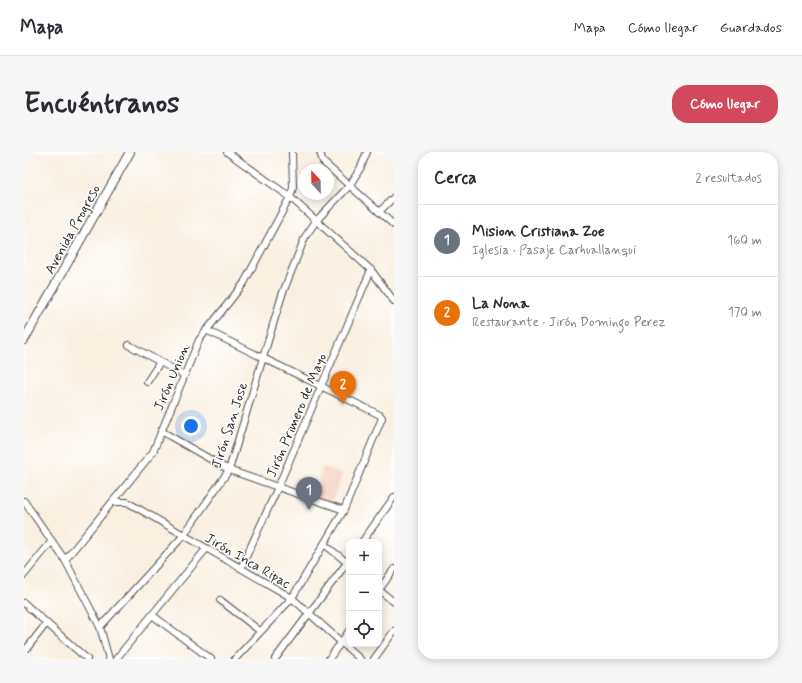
<!DOCTYPE html>
<html lang="es">
<meta charset="utf-8">
<style>
body{margin:0;font-family:Mynerve,sans-serif;background:#f7f7f7;color:#2b2b33}
.controls{position:absolute;right:12px;bottom:12px;display:grid;overflow:hidden;border-radius:8px;box-shadow:0 2px 10px #0003}
.controls button{width:36px;height:36px;display:grid;place-items:center;padding:0;border:0;border-bottom:1px solid #e1e1e2;background:#fff;color:#2b2b33;font:20px sans-serif}
.compass{position:absolute;left:274px;top:12px;width:36px;height:36px;border-radius:50%;background:#fff;box-shadow:0 2px 10px #0003;rotate:338deg}
.you{position:absolute;left:167px;top:274px;width:14px;height:14px;margin:-10px;border:3px solid #fff;border-radius:50%;background:#1a73e8;box-shadow:0 0 0 6px #1a73e833}
.badge{display:grid;place-items:center;width:26px;height:26px;border-radius:50%;background:#d1495b;color:#fff;font-size:13px;font-weight:700}
.pin{position:absolute;translate:-50% -33px;filter:drop-shadow(0 1px 2px #0008)}
.pin::after{content:'';position:absolute;top:21px;width:14px;height:12px;background:inherit;clip-path:polygon(0 0,100% 0,50% 100%)}
.list{margin:0;padding:0;list-style:none}
h2{display:flex;justify-content:space-between;align-items:center;height:52px;margin:0;padding:0 16px;font-size:17px}
h2 small{font-size:13px;font-weight:400;color:#7c7c81}
.list li{display:grid;grid-template-columns:26px 1fr auto;gap:12px;align-items:center;box-sizing:border-box;height:72px;padding:0 16px;border-top:1px solid #e1e1e2}
.list b{display:block;font-size:15px;white-space:nowrap}
.list p{margin:0;font-size:13px;white-space:nowrap;color:#7c7c81}
.list em{font-size:13px;font-style:normal;color:#7c7c81}
.icon{flex:none;width:22px;height:22px;fill:none;stroke:currentColor;stroke-width:2;stroke-linecap:round;stroke-linejoin:round}
.map{position:relative;flex:none;width:370px;height:507px;overflow:hidden;border-radius:16px}
header{display:flex;align-items:center;gap:24px;box-sizing:border-box;height:56px;padding:0 20px;background:#fff;border-bottom:1px solid #e1e1e2}
header strong{font-size:19px}
nav{display:flex;gap:22px;margin-inline-start:auto;font-size:14px}
.intro{display:flex;align-items:center;justify-content:space-between;box-sizing:border-box;height:96px;padding:0 24px}
h1{margin:0;font-size:28px}
.button{padding:10px 18px;border-radius:16px;background:#d1495b;color:#fff;font-size:14px;font-weight:700}
main{display:flex;gap:24px;padding:0 24px}
aside{flex:1;background:#fff;border-radius:16px;box-shadow:0 2px 10px #0003}
.map>svg:first-child{display:block}
.built{fill:#f5d2c2}
.lines{fill:none;stroke-linecap:round;stroke-linejoin:round}
.minor-casing{stroke:#4a4946;stroke-width:8}
.tertiary-casing{stroke:#4a4946;stroke-width:10}
.minor{stroke:#fff;stroke-width:6}
.tertiary{stroke:#fff;stroke-width:8}
.labels{text-anchor:middle;stroke-width:3;stroke-linejoin:round;paint-order:stroke}
.street-label{font-size:14px;fill:#2b2b2b;stroke:#fff}
</style>
<header>
<strong>Mapa</strong>
<nav><a>Mapa</a><a>Cómo llegar</a><a>Guardados</a></nav>
</header>
<div class="intro"><h1>Encuéntranos</h1><a class="button">Cómo llegar</a></div>
<main>
<div class="map">
<svg width="370" height="507" viewBox="0 0 370 507">
<rect width="100%" height="100%" fill="#fff"/>
<filter id="ink" filterUnits="userSpaceOnUse"><feTurbulence type="fractalNoise" baseFrequency=".025" numOctaves="2"/><feDisplacementMap in="SourceGraphic" scale="8" xChannelSelector="R" yChannelSelector="G"/><feConvolveMatrix kernelMatrix="1 2 1 2 8 2 1 2 1" color-interpolation-filters="sRGB"/></filter>
<filter id="wash" filterUnits="userSpaceOnUse"><feTurbulence type="fractalNoise" baseFrequency=".012" numOctaves="4" result="noise"/><feDisplacementMap in="SourceGraphic" scale="16" xChannelSelector="R" yChannelSelector="G"/><feGaussianBlur stdDeviation="0.9" result="paint"/><feColorMatrix in="noise" values="0 0 0 0 0 0 0 0 0 0 0 0 0 0 0 0 0 1.4 0 .05"/><feComposite in="paint" operator="in"/></filter>
<g filter="url(#wash)">
<rect width="100%" height="100%" fill="#faf0e2"/>
<!-- built -->
<polygon class="built" points="299,315 318,322 308,350 289,344"/>
</g>
<g filter="url(#ink)">
<g class="lines">
<!-- minor casing -->
<g class="minor-casing">
<g id="minor">
<polyline points="203,0 266,45 347,118 370,149"/>
<polyline points="296,0 299,10 370,73"/>
<polyline points="355,60 370,45"/>
<polyline points="182,178 356,263 358,266 320,358 268,446 211,507"/>
<polyline points="105,193 160,223"/>
<polyline points="123,230 136,210"/>
<polyline points="137,279 205,318 320,358"/>
<polyline points="0,349 41,408 76,475 85,507"/>
<polyline points="89,350 103,350 268,446 336,507"/>
<polyline points="338,390 370,345"/>
<polyline points="300,392 325,412"/>
<polyline points="41,408 129,300 175,188 220,131 266,45 269,36 268,0"/>
<polyline points="217,416 254,335 347,118"/>
<polyline points="0,423 28,389"/>
<polyline points="355,438 370,417"/>
<polyline points="355,438 370,450"/>
<polyline points="196,448 236,479"/>
<polyline points="0,451 63,507"/>
<polyline points="128,463 187,507"/>
<polyline points="76,475 159,384 205,318 258,143 281,85 292,69 326,33 337,15 343,0"/>
<polyline points="0,500 22,472"/>
<polyline points="92,507 182,397"/>
<polyline points="251,507 325,408"/>
<polyline points="305,507 325,479"/>
<polyline points="350,507 370,479"/>
</g>
</g>
<!-- tertiary casing -->
<g class="tertiary-casing">
<polyline id="tertiary" points="0,188 106,0"/>
</g>
<!-- minor -->
<use href="#minor" class="minor"/>
<!-- tertiary -->
<use href="#tertiary" class="tertiary"/>
</g>
</g>
<g class="labels">
<!-- street labels -->
<g class="street-label">
<text transform="translate(48 77) rotate(-61)" y="5">Avenida Progreso</text>
<text transform="translate(147 225) rotate(-67)" y="5">Jirón Union</text>
<text transform="translate(272 263) rotate(-67)" y="5">Jirón Primero de Mayo</text>
<text transform="translate(205 273) rotate(-72)" y="5">Jirón San Jose</text>
<text transform="translate(224 408) rotate(30)" y="5">Jirón Inca Ripac</text>
</g>
</g>
</svg>
<div class="controls">
<button>+</button>
<button>−</button>
<button><svg class="icon" aria-label="locate" viewBox="0 0 24 24"><circle cx="12" cy="12" r="6"/><path d="M12 2v4M12 18v4M2 12h4M18 12h4"/></svg></button>
</div>
<svg class="compass" viewBox="-18 -18 36 36"><path d="M0-13l5 13h-10z" fill="#e53935"/><path d="M0 13l5-13h-10z" fill="#7c7c81"/></svg>
<div class="you"></div>
<div class="pin badge" style="left:285px;top:358px;background:#6b7280">1</div>
<div class="pin badge" style="left:319px;top:252px;background:#e8710a">2</div>
</div>
<aside>
<h2>Cerca<small>2 resultados</small></h2>
<ul class="list">
<li><span class="badge" style="background:#6b7280">1</span><div><b>Mision Cristiana Zoe</b><p>Iglesia · Pasaje Carhuallanqui</p></div><em>160 m</em></li>
<li><span class="badge" style="background:#e8710a">2</span><div><b>La Nona</b><p>Restaurante · Jirón Domingo Perez</p></div><em>170 m</em></li>
</ul>
</aside>
</main>
